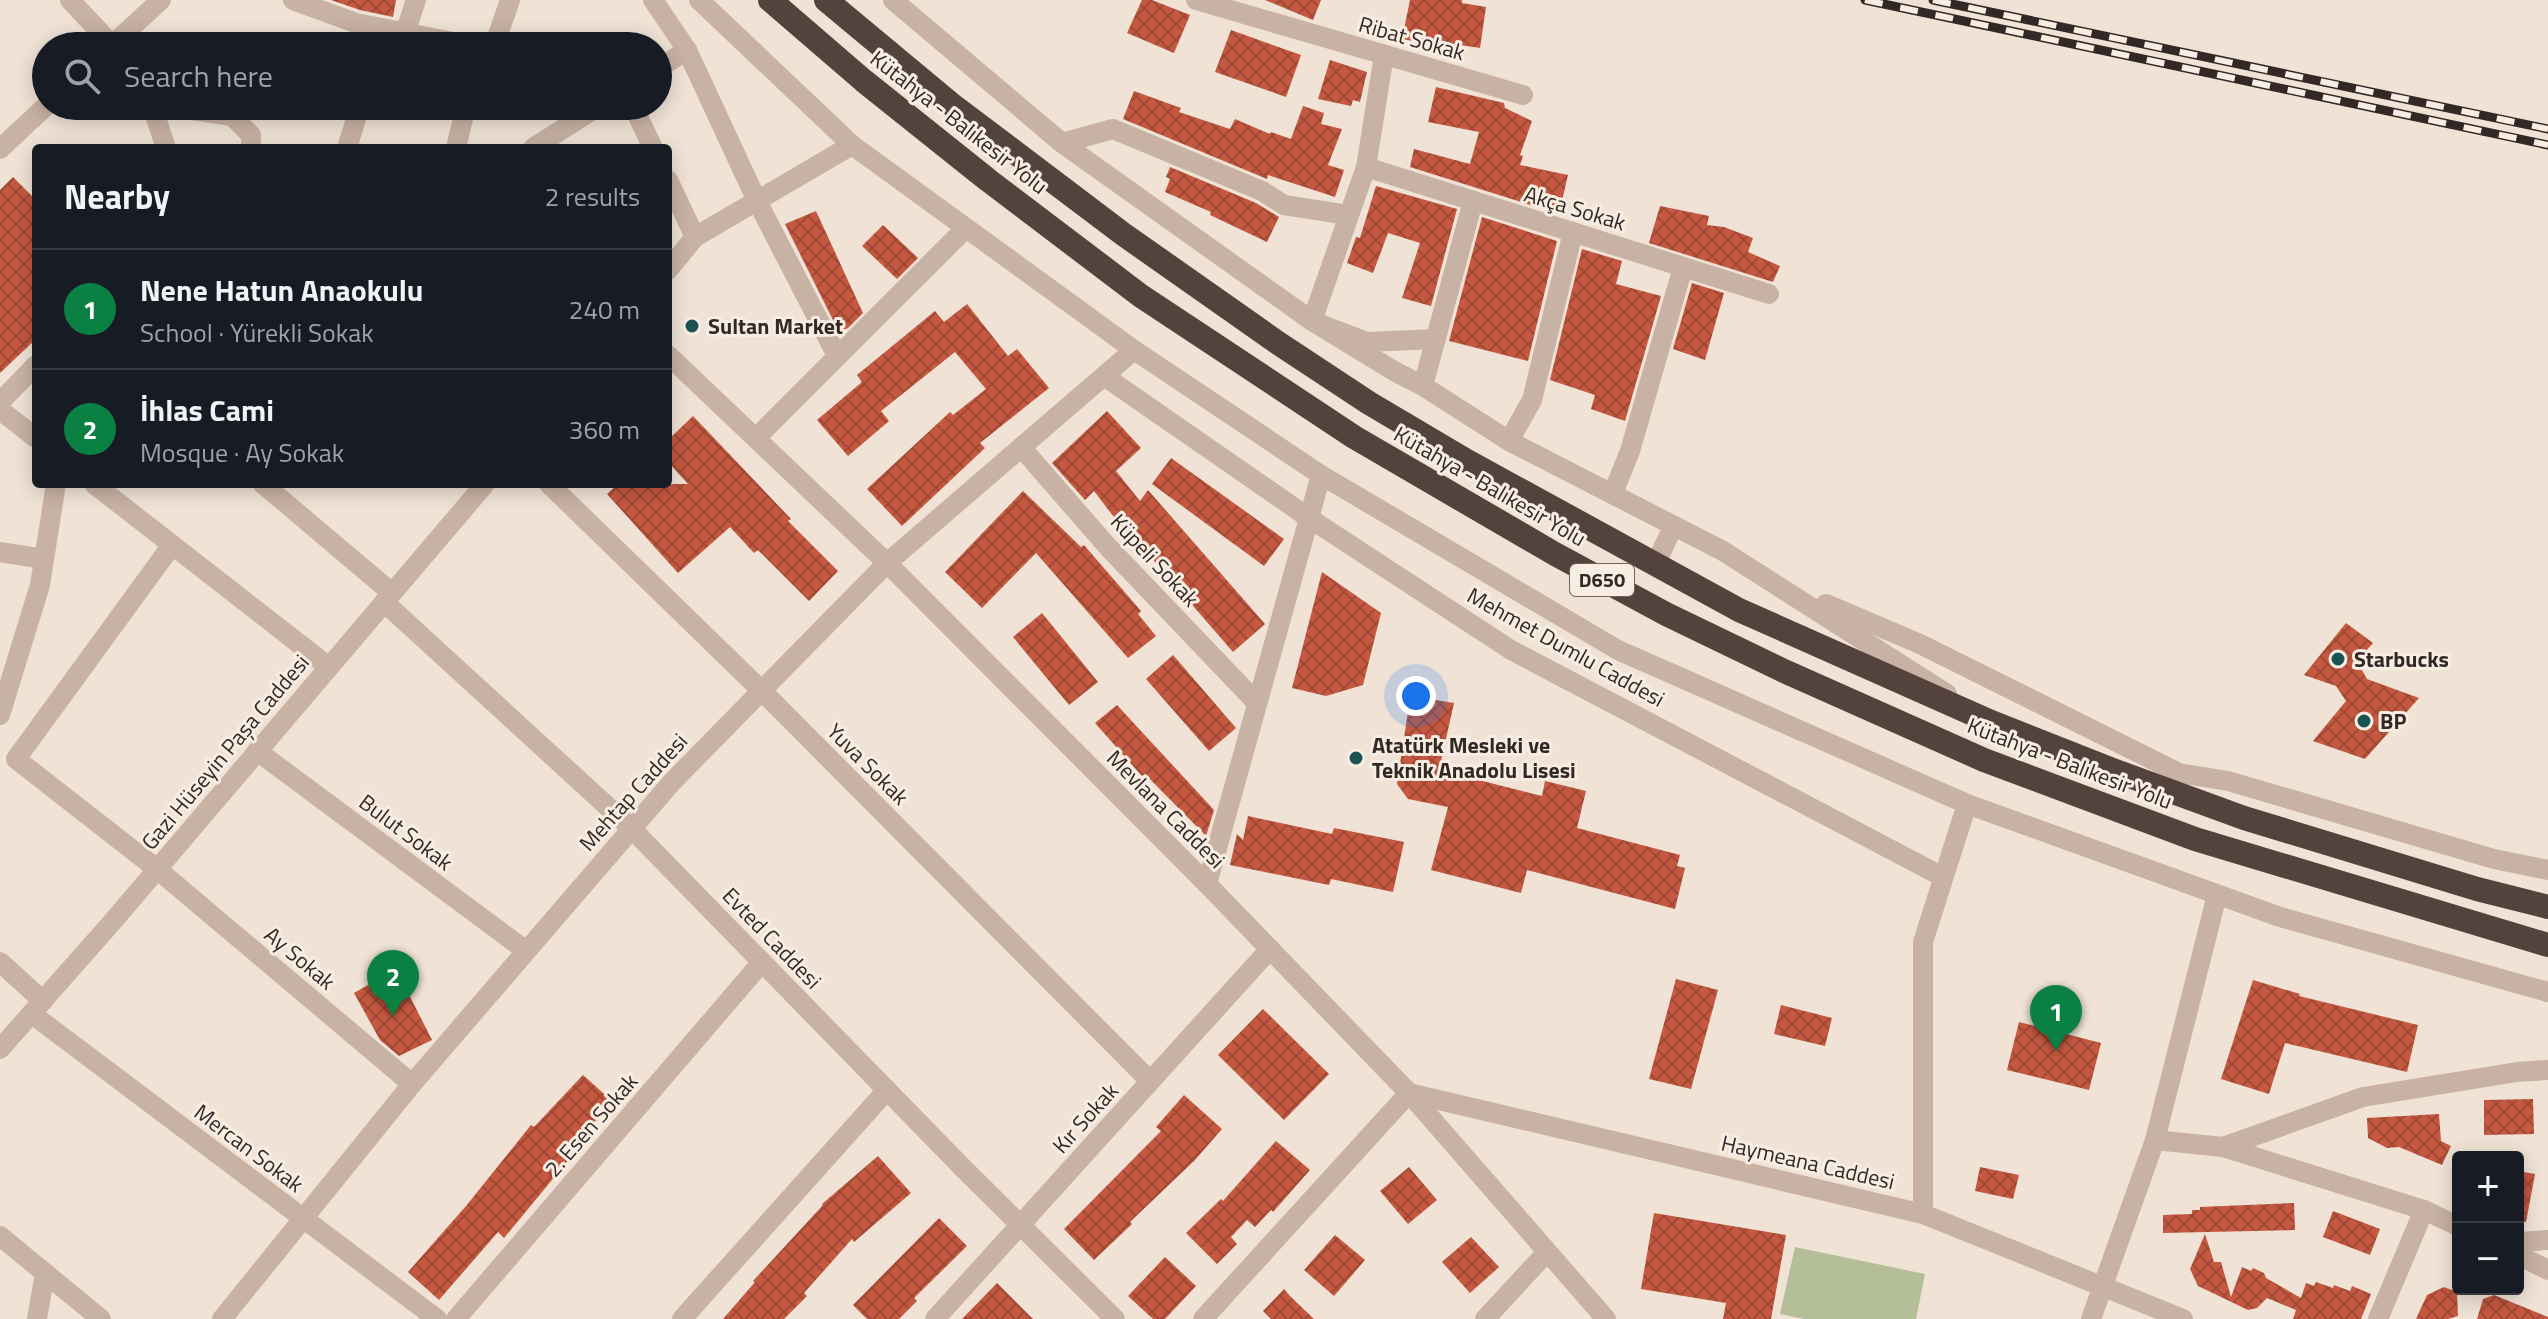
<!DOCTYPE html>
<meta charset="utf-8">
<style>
body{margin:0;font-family:"Titillium Web",sans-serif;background:#20242c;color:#f1f3f6}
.controls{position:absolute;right:24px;bottom:24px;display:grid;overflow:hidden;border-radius:8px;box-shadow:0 4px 20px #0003}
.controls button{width:72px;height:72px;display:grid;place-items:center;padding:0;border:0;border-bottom:2px solid #363941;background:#171b24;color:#f1f3f6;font:40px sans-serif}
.you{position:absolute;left:1416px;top:696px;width:28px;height:28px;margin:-20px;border:6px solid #fff;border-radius:50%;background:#1a73e8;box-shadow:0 0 0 12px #1a73e833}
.badge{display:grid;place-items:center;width:52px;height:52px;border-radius:50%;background:#0b8043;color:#fff;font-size:26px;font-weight:700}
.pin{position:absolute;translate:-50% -66px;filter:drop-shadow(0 2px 4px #0008)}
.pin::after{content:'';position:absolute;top:42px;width:28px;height:24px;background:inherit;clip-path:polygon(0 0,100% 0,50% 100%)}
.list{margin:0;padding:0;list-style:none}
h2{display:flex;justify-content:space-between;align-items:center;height:104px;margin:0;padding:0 32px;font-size:34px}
h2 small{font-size:26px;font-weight:400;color:#9ea1a6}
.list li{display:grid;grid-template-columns:52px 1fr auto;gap:24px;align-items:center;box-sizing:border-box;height:120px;padding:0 32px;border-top:2px solid #363941}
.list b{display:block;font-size:30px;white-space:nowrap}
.list p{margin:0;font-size:26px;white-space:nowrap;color:#9ea1a6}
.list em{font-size:26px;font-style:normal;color:#9ea1a6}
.icon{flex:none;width:44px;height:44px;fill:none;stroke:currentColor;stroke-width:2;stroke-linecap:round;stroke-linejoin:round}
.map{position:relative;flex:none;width:2548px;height:1319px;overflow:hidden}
.search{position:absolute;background:#171b24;box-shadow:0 4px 20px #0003;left:32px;top:32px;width:640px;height:88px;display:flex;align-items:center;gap:20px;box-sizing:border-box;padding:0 28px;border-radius:44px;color:#9ea1a6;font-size:30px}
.panel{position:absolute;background:#171b24;box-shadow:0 4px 20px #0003;left:32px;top:144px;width:640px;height:344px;border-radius:8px}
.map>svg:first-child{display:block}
.green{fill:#b4bf97}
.building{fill:url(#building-cross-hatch)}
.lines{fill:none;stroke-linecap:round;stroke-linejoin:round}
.minor{stroke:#c8b2a3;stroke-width:20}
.highway{stroke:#54423c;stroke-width:24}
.rail-casing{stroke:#332825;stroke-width:9}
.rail{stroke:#f8ede2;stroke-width:6;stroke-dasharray:18;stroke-linecap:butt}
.poi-dot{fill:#1b5353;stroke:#f8ede2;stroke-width:3}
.labels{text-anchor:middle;stroke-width:6;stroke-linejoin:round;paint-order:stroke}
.shield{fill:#f8ede2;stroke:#6e635e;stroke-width:2}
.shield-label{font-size:20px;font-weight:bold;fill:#332825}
.street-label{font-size:22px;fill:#332825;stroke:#f8ede2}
.poi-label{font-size:22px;font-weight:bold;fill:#332825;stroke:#f8ede2;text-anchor:start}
</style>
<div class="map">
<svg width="2548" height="1319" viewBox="0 0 2548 1319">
<defs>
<pattern id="building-cross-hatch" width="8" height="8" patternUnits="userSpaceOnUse" patternTransform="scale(2)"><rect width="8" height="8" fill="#c55840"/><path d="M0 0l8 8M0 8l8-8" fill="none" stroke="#a14935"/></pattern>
</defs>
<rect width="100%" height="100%" fill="#f0e3d6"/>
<!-- green -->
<polygon class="green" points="1795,1247 1925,1274 1916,1319 1804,1319 1780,1314"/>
<!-- building -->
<g class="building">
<polygon points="331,0 396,0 393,17 360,10"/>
<polygon points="1142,0 1152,0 1190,15 1174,53 1127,33"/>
<polygon points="1265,0 1321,0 1313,20"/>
<polygon points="1410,0 1462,0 1462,3 1486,7 1480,48 1453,44 1452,48 1402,39"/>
<polygon points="1231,30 1301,55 1286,97 1215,72"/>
<polygon points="1330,60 1367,72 1360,102 1353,100 1351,106 1318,99"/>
<polygon points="1436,87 1504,103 1505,108 1532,121 1520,155 1523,156 1520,165 1568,175 1559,214 1410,167 1414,149 1470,164 1479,132 1428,122"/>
<polygon points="1134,91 1181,108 1179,112 1230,129 1235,119 1270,134 1271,132 1291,139 1303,106 1324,113 1321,124 1342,129 1328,165 1344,170 1335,197 1268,175 1267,179 1123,119"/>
<polygon points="1170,167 1256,203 1279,217 1267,242 1210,215 1211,212 1165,192 1170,179 1166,177"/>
<polygon points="13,177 36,200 36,339 0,373 0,190"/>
<polygon points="1376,186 1457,209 1431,306 1402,298 1420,243 1388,233 1373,273 1347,263 1356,237 1360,238"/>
<polygon points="1660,206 1709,216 1707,225 1724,227 1753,238 1748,252 1780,266 1773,282 1649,243"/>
<polygon points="816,211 863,313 848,328 839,332 785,224"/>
<polygon points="1482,217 1557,241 1528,361 1449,341"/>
<polygon points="883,225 918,258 897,279 862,246"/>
<polygon points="1582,249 1622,261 1616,284 1661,296 1625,421 1591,409 1595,395 1550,380"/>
<polygon points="1692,283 1724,293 1705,360 1673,349"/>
<polygon points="967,304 1008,356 1017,349 1049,388 980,443 985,448 902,526 867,489 950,412 953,415 986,389 955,352 881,411 889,421 848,456 817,420 862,382 857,375 935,311 944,322"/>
<polygon points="1107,411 1141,448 1116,471 1140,501 1148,490 1265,624 1233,652 1136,540 1133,542 1094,491 1085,500 1052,463"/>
<polygon points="693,416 791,519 788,521 838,571 809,601 758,550 754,553 730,527 678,573 607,494 618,484 688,484 668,462 668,440"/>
<polygon points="1171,458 1284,539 1264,566 1152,484"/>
<polygon points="1023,491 1081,547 1084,545 1141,611 1138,614 1156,636 1128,658 1036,553 982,608 945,572"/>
<polygon points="1322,572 1381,613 1363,685 1326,696 1292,688"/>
<polygon points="1042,613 1098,682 1069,705 1013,637"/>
<polygon points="2346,623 2373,643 2357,661 2367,679 2419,698 2365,759 2313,741 2346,701 2336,686 2304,675"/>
<polygon points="1173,655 1236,728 1209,751 1146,679"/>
<polygon points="1424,698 1454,703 1439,770 1542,796 1545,781 1586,791 1577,828 1680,855 1677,866 1685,868 1675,909 1527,870 1521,893 1431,870 1448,807 1408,799 1397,784 1409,705"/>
<polygon points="1117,705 1214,810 1206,836 1145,774 1142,776 1095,723"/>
<polygon points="1248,816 1332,834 1334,828 1404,842 1393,892 1331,879 1329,885 1230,865 1237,834 1243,840"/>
<polygon points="396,969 432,1040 399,1056 380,1040 354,993"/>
<polygon points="1676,979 1718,990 1691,1089 1649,1079"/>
<polygon points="2253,980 2300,994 2299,996 2418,1025 2407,1072 2285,1043 2269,1094 2221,1079"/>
<polygon points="1781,1005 1832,1018 1825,1046 1774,1034"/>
<polygon points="1263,1009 1329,1074 1284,1120 1218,1055"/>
<polygon points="2019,1022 2101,1043 2089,1090 2007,1070"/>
<polygon points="583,1075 613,1102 565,1154 570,1158 504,1238 498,1232 439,1300 408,1272 466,1206 531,1125 534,1127"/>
<polygon points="1184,1095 1222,1129 1195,1160 1130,1222 1132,1224 1094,1260 1064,1229 1161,1131 1156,1127"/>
<polygon points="2533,1099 2534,1134 2484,1135 2484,1100"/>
<polygon points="2439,1114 2441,1141 2451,1146 2442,1165 2399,1147 2387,1148 2368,1138 2367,1118"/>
<polygon points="1276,1141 1310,1170 1273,1212 1271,1210 1255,1227 1247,1220 1231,1237 1237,1244 1217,1264 1186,1233 1221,1199 1223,1201"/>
<polygon points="878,1156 911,1193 854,1242 852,1239 804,1293 807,1296 784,1319 723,1319 755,1282 753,1281 823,1205 822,1204"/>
<polygon points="1409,1167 1437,1200 1408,1224 1380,1191"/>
<polygon points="1980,1167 2019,1175 2013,1199 1975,1191"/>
<polygon points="2518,1171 2535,1174 2526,1222 2518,1222"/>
<polygon points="2294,1203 2295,1230 2163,1233 2163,1215 2192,1214 2192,1210 2200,1210 2200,1207"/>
<polygon points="2333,1211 2380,1229 2370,1255 2323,1237"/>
<polygon points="1654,1213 1786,1235 1771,1319 1723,1319 1726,1303 1641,1289"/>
<polygon points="939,1218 967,1246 914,1298 917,1301 899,1319 867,1319 853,1305"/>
<polygon points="2205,1234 2214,1262 2221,1262 2231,1297 2242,1267 2251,1271 2253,1268 2264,1273 2266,1278 2301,1298 2306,1283 2314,1286 2316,1282 2333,1288 2334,1285 2350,1291 2352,1286 2371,1294 2361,1319 2293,1319 2296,1310 2267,1298 2257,1308 2248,1310 2198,1286 2190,1269"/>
<polygon points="1335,1235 1365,1260 1334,1296 1304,1270"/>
<polygon points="1471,1237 1499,1267 1470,1293 1442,1262"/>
<polygon points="1165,1257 1196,1286 1165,1319 1153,1319 1128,1296"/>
<polygon points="997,1283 1033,1319 962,1319"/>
<polygon points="2444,1287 2457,1292 2458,1316 2448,1319 2416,1319 2427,1295"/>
<polygon points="1284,1289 1291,1297 1314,1319 1271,1319 1263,1311"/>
<polygon points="2494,1295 2548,1317 2548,1319 2477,1319 2483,1299"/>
</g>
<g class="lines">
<!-- minor -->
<g class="minor">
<polyline points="70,0 112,45"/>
<polyline points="293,0 356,23 474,46"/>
<polyline points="653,0 687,50 757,201 837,356"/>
<polyline points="699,0 852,145 1134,350 1321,475 1618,650 1967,804 2280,917 2548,992"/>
<polyline points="893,0 1062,143 1312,321 1394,371 1423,386 1509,441 1723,551 1947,694"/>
<polyline points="1196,0 1523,95"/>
<polyline points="405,33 416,0"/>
<polyline points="111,46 161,0"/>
<polyline points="494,46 510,0"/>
<polyline points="1384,55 1366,167 1312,321 1367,342 1436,339"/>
<polyline points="658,69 687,50"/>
<polyline points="132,106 154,112 166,148"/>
<polyline points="633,106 653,148"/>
<polyline points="154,112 178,108 232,116 251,135 251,148"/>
<polyline points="1062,143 1113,129 1262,191 1284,205 1348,215"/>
<polyline points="347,148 360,106"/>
<polyline points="456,148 466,106"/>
<polyline points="533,148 599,106"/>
<polyline points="0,149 46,106"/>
<polyline points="1366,167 1769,294"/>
<polyline points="668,180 695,237"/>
<polyline points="668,270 695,237 852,145"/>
<polyline points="668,355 887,563 1207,884 1409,1093 1606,1319"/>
<polyline points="1104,376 1309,518 1511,650 1943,877"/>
<polyline points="1423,386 1473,201"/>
<polyline points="0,402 36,365"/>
<polyline points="0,410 36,438"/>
<polyline points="757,437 966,228"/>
<polyline points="1509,441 1532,400 1573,232"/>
<polyline points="1021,447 1108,547 1257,703"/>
<polyline points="94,484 329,667"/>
<polyline points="263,484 392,593"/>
<polyline points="549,484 762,691 1150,1081"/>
<polyline points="1613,493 1630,451 1683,267"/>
<polyline points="172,545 16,759 157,869 412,1084"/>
<polyline points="0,552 44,559"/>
<polyline points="1655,565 1673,527"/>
<polyline points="384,602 631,828 962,1167 1115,1319"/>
<polyline points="1826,604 1920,644 2179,773 2228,781 2494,859 2548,870"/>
<polyline points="0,715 40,585 56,484"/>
<polyline points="257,751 525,950"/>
<polyline points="1207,884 1321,475"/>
<polyline points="0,962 43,1001"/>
<polyline points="32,1014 437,1319"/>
<polyline points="0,1049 114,920 485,484"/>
<polyline points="2155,1140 2223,1147 2424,1210 2458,1226"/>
<polyline points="2223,1147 2363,1097 2517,1072 2548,1070"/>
<polyline points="1923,1214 1923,942 1967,804"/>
<polyline points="0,1236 101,1319"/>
<polyline points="2518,1242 2548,1240"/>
<polyline points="2518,1255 2548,1270"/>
<polyline points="37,1319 45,1273"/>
<polyline points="222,1319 412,1084 672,782 887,563 1134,350"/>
<polyline points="456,1319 762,962"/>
<polyline points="682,1319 887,1090"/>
<polyline points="935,1319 1270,949"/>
<polyline points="1203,1319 1409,1093 1923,1214 2183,1319"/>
<polyline points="1485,1319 1547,1252"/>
<polyline points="2091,1319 2155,1140 2217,895"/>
<polyline points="2378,1319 2424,1210"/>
</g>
<!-- highway -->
<g class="highway">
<polyline points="770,0 864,81 988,180 1141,296 1354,437 1555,554 1666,614 1784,671 1984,760 2195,839 2548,945"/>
<polyline points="826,0 951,104 1123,234 1278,343 1369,403 1467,461 1739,610 1991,722 2110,769 2244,818 2477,889 2548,907"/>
</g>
<!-- rail casing -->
<g class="rail-casing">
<g id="rail">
<polyline points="1865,0 2548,145"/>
<polyline points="1933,0 2548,129"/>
</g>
</g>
<!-- rail -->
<use href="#rail" class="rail"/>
</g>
<!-- markers -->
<g class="poi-dot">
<circle cx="692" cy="326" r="8"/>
<circle cx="2338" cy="659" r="8"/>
<circle cx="2364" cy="721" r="8"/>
<circle cx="1356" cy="758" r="8"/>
</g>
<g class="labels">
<!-- shield labels -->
<rect class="shield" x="1570" y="564" width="64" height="32" rx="6"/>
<g class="shield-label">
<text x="1602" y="587">D650</text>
</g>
<!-- street labels -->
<g class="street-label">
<text transform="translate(1412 38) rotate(16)" y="8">Ribat Sokak</text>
<text transform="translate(959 122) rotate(38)" y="8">Kütahya - Balıkesir Yolu</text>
<text transform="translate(1575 208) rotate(17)" y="8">Akça Sokak</text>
<text transform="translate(1490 486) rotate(30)" y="8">Kütahya - Balıkesir Yolu</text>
<text transform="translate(1155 560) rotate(47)" y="8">Küpeli Sokak</text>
<text transform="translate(1566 647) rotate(29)" y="8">Mehmet Dumlu Caddesi</text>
<text transform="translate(225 752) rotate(-50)" y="8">Gazi Hüseyin Paşa Caddesi</text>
<text transform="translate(2070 763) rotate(21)" y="8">Kütahya - Balıkesir Yolu</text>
<text transform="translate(868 764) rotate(45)" y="8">Yuva Sokak</text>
<text transform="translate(633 792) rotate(-48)" y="8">Mehtap Caddesi</text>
<text transform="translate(1166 809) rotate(45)" y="8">Mevlana Caddesi</text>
<text transform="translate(406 832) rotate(37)" y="8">Bulut Sokak</text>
<text transform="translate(772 938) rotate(46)" y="8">Evted Caddesi</text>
<text transform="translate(300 958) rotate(40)" y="8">Ay Sokak</text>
<text transform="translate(1085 1118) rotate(-48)" y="8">Kır Sokak</text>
<text transform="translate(591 1125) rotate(-49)" y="8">2. Esen Sokak</text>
<text transform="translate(249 1148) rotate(37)" y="8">Mercan Sokak</text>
<text transform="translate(1808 1162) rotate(13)" y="8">Haymeana Caddesi</text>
</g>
<!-- poi labels -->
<g class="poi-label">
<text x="708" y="334">Sultan Market</text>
<text x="2354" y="667">Starbucks</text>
<text x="2380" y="729">BP</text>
<text x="1372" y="753">Atatürk Mesleki ve<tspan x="1372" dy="25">Teknik Anadolu Lisesi</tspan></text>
</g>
</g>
</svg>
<div class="controls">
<button>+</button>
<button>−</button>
</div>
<div class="you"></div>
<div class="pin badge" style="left:2056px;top:1051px">1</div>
<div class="pin badge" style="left:393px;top:1016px">2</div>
<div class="search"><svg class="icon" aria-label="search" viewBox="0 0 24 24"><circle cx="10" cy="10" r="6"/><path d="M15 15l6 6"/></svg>Search here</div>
<section class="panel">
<h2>Nearby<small>2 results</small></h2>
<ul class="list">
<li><span class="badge">1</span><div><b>Nene Hatun Anaokulu</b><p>School · Yürekli Sokak</p></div><em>240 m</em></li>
<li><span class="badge">2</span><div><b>İhlas Cami</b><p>Mosque · Ay Sokak</p></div><em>360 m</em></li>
</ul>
</section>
</div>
